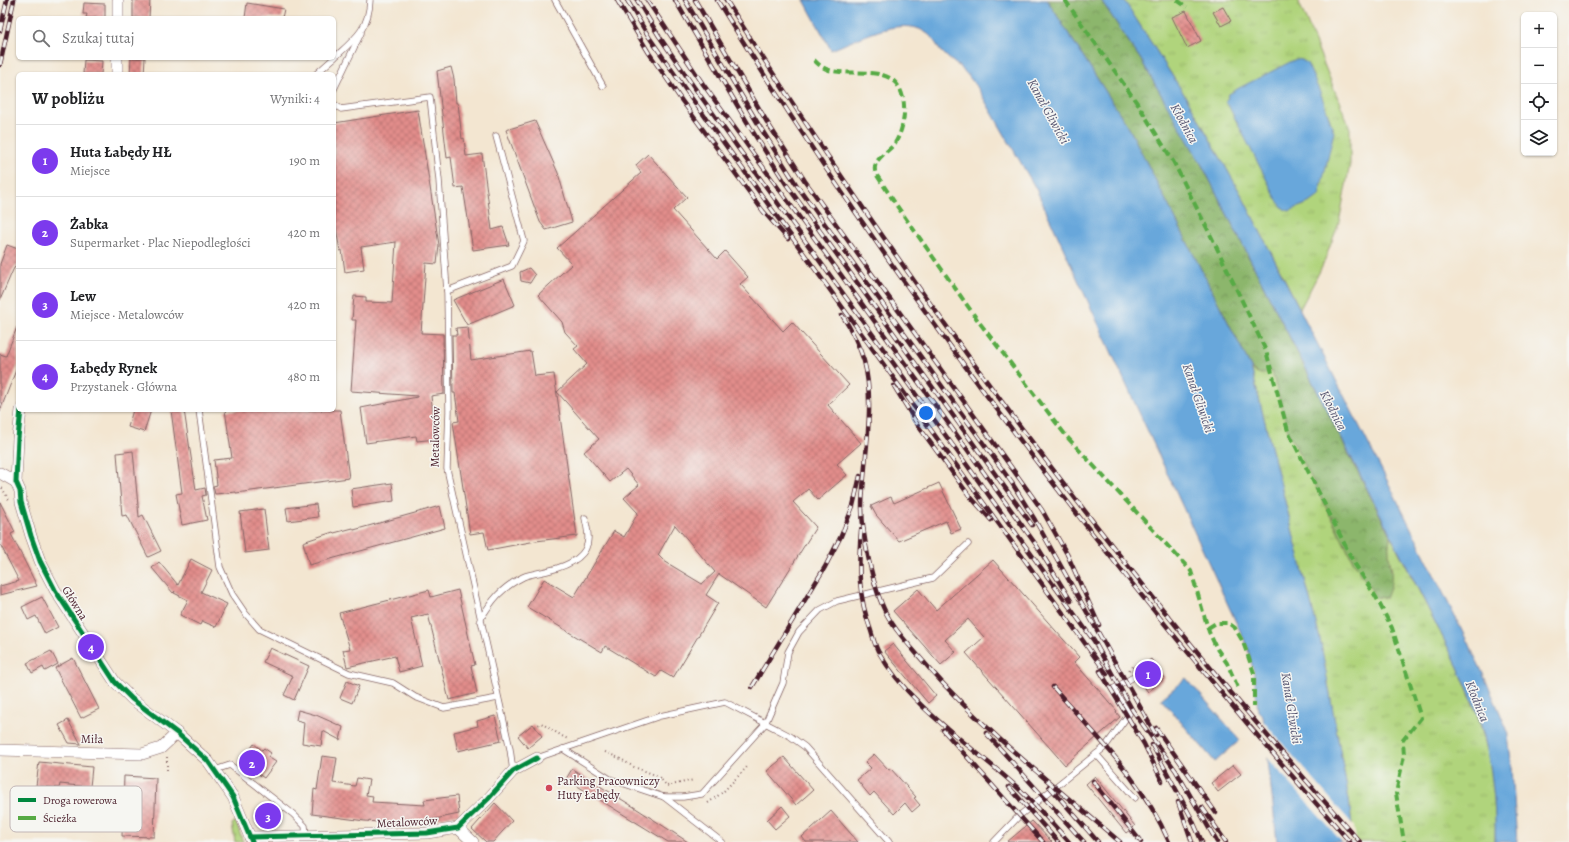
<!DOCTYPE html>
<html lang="pl">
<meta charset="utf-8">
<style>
body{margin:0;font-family:Alegreya,serif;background:#f2f2f2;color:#202124}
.controls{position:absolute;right:12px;top:12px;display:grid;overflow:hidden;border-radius:6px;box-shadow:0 1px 3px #0004}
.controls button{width:36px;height:36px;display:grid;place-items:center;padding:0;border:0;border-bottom:1px solid #e0e0e0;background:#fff;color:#202124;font:20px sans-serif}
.you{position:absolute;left:926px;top:413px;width:14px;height:14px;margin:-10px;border:3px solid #fff;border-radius:50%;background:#1a73e8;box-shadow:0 0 0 6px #1a73e833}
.badge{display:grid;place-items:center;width:26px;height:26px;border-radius:50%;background:#7c3aed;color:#fff;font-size:13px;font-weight:700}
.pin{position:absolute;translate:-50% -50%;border:2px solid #fff;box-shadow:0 1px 4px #0006}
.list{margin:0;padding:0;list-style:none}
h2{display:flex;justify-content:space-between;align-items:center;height:52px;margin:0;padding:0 16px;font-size:17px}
h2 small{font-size:13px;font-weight:400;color:#757577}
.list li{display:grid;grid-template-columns:26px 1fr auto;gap:12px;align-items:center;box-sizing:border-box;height:72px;padding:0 16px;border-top:1px solid #e0e0e0}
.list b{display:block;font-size:15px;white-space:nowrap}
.list p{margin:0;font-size:13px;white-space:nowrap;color:#757577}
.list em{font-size:13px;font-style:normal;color:#757577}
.icon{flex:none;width:22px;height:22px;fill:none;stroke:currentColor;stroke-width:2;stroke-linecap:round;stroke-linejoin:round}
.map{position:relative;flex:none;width:1569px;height:842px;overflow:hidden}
.search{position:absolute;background:#fff;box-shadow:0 1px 3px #0004;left:16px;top:16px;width:320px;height:44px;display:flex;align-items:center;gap:10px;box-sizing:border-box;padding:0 14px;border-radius:6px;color:#757577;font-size:15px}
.panel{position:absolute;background:#fff;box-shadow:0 1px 3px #0004;left:16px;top:72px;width:320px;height:340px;border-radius:6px}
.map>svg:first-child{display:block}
.grass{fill:url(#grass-tufts);stroke:#7d7a54}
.forest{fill:url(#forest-crowns);stroke:#6b6a4c}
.water{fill:#68a7db;stroke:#596383}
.pier{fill:#f3e6d1}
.building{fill:url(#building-cross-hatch);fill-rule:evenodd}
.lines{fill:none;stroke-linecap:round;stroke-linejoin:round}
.lane-casing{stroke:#856565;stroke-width:7}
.street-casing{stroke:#856565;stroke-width:12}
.path{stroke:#856565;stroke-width:2;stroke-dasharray:1 3;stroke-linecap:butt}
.lane{stroke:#fff;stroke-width:5.5}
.street{stroke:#fff;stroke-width:11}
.rail-casing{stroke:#4a1f2b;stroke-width:4.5}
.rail{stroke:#f6f6f2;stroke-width:3;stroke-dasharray:9;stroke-linecap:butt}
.quiet{stroke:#57aa44;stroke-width:4;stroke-dasharray:8 4;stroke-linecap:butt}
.cycleway-casing{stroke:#f6f6f2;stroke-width:8}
.cycleway{stroke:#00873e;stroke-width:5}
.poi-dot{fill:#d1495b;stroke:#f6f6f2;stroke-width:1.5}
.labels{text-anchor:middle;stroke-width:3;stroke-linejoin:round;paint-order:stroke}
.street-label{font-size:12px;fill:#4a1f2b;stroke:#f6f6f2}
.poi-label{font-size:12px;fill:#4a1f2b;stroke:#f6f6f2;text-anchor:start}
.water-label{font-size:13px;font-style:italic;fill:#565571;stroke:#f6f6f2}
.key{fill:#f6f6f2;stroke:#c2b6b6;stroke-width:1}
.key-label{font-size:11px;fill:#4a1f2b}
</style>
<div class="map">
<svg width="1569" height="842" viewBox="0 0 1569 842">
<defs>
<pattern id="grass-tufts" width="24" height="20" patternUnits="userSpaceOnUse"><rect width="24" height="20" fill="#b0d47c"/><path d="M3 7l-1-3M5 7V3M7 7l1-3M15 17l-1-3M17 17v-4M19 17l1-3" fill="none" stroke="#99b66b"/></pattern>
<pattern id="forest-crowns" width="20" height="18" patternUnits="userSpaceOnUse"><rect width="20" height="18" fill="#8cb66c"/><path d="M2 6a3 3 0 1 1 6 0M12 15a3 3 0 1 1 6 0" fill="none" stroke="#749359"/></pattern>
<pattern id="building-cross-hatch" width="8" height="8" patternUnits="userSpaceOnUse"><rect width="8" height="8" fill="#e28d8b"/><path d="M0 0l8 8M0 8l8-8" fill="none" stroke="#b97372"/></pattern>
</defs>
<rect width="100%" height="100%" fill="#f6f6f2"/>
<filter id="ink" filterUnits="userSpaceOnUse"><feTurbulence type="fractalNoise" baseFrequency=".025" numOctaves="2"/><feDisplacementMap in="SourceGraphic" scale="8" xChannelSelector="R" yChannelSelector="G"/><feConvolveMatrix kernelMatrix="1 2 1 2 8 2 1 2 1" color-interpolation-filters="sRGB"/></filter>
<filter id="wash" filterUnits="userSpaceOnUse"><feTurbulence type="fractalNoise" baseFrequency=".012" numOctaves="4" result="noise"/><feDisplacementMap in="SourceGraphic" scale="16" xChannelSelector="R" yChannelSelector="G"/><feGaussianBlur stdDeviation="0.9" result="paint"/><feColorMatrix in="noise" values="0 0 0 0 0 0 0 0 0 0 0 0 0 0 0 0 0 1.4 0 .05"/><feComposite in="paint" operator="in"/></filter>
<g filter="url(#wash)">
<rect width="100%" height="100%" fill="#f3e6d1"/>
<!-- grass -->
<g class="grass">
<polygon points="1124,0 1298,0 1350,128 1350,164 1339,223 1322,267 1300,309 1242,196 1189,102"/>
<polygon points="1251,367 1261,374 1272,371 1288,431 1353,561 1392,571 1388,551 1390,535 1458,667 1478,717 1490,760 1496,813 1495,842 1354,842 1349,800 1320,639"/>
<polygon points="234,822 236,822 243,842 235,842 232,824"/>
</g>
<!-- forest -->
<path class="forest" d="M1047,0H1101L1141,60L1203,167L1390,535C1390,540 1388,545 1389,551C1389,571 1396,576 1386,598L1376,597L1353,561L1288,431L1272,371L1261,374L1255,372L1251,367L1129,128Z"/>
<!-- water -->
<g class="water">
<path d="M804,0H1047L1129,128L1251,367L1320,639L1349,800L1354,842H1277L1263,716L1258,711L1254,673L1247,646L1036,189L976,85C972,81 968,75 964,71C958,65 951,61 945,55C937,48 934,37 925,32C900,15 855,41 831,50Z"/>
<path d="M1101,0H1124L1189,102L1242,196L1392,490L1480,667L1507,729L1512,767L1517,842H1495C1496,800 1491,759 1479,718C1473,701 1465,684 1458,667L1203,167L1141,60Z"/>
<polygon points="1296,59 1302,60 1307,63 1322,97 1334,132 1319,196 1311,202 1289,211 1284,209 1278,202 1226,101 1229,94 1239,88"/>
<polygon points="1186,678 1240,740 1215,762 1161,699"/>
</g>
<!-- pier -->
<polygon class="pier" points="1261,719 1354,826 1356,842 1342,842 1265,755"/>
<g id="blocks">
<!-- building -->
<g class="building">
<polygon points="133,0 150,0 149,18 133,18"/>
<polygon points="84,3 105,4 105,18 86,18 87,14 83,14"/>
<polygon points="247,3 284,9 282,18 245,18"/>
<polygon points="1223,7 1231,21 1221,26 1213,12"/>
<polygon points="1186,11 1201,41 1187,48 1172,17"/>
<polygon points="131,58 145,58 144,74 130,74"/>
<polygon points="84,60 102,61 101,74 83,74"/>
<polygon points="451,67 454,79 456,103 458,103 462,139 464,138 466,156 482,154 492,230 503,227 509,245 473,250 463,187 455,188 451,157 447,158 437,71"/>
<polygon points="418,110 439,245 437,264 426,263 421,333 443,334 444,394 431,396 436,439 417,441 416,436 366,443 361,408 417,397 417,396 351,391 356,320 352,320 354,296 366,297 366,302 392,303 396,242 361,247 364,269 345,272 342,250 340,251 334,217 334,123"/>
<polygon points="535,121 558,173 572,222 546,230 540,222 506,130"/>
<path d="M648,154L687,197L673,210L717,259L725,251L748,277L740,284L783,331L792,322L849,385L828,405L861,443L837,464L847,475L818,500L808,489L793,502L816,527L766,607L719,574L706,595L718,603L673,678L661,671L656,677L605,646L602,652L527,607L544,579L574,597L614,531L624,537L638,513L624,498L639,485L626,469L610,482L584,452L599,439L557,392L587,364L574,349L578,346L565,332L562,322L538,295L572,264L557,248L641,173L636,165ZM675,525L715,572L702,584L664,561L658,555Z"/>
<polygon points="7,245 18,249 18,266 16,265 13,270 0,300 0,264"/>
<polygon points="529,268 535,275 530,283 521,281 520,272"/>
<polygon points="504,279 515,305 467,325 453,300"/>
<polygon points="17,327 18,365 0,411 0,354 6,356"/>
<polygon points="468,327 471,360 531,351 535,376 554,374 577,536 536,541 488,550 484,532 470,534 453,422 459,421 455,393 453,393 452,335 457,335 456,328"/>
<polygon points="133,410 151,410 144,432 128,427"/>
<polygon points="171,410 184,410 196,490 205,488 206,495 202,496 207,520 182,525 176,494 182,493"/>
<polygon points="225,410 340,410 349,478 236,493 236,492 215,494 213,486 217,485 214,460 232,458"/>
<polygon points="133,451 139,517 143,515 161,551 148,557 127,515 122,516 117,453"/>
<polygon points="392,483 394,501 353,507 351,489"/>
<polygon points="939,483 961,529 951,533 946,521 899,541 876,515 871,506 891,497 894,503"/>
<polygon points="0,502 15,532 11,534 37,586 0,595 0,586 19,581 0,544"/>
<polygon points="316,504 318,517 288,521 286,508"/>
<polygon points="440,506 445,528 309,565 303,542 333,532 334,533 353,528 354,530"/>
<polygon points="264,509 269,550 245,553 240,512"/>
<polygon points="191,559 212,570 201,592 227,604 216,627 202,621 200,625 180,615 188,600 174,593 175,591 173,593 152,568 159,562 178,585"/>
<polygon points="993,560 1079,657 1074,662 1117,711 1116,712 1120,717 1065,765 966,653 984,637 968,619 945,640 956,652 941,665 893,611 918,589 936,610"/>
<polygon points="429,590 431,597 458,590 475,665 471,666 477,693 449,700 428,614 411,618 422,666 399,672 395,656 347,667 343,650 350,649 339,613"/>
<polygon points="42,597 58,627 45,634 36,616 28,620 22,607"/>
<polygon points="893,644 936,696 928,703 884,651"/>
<polygon points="270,648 309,666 294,700 284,695 293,676 263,662"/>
<polygon points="51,651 58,664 45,671 43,667 32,673 27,663"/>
<polygon points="73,658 99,709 81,718 55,668"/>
<polygon points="1151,659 1165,678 1148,692 1132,670 1141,664 1143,665"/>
<polygon points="347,681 359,686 352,703 340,698"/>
<polygon points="298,710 316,715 343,727 340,740 323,731 321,746 302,743 304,722 296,720"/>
<polygon points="495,716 501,741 458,751 454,732 478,726 477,721"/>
<polygon points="68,720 81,744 69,743 59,725"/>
<polygon points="533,724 542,736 528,748 518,736"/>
<polygon points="254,744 262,750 264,748 271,753 268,757 276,762 264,778 241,762"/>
<polygon points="874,754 889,770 891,769 916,797 914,798 920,805 912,812 905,803 894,814 874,792 870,796 857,780 871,768 865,762"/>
<polygon points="322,756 337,758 333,783 355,786 357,778 369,780 366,795 373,796 372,802 425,805 424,800 457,796 459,814 411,824 365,821 312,814 314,789 317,790"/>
<polygon points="784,757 813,790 796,805 767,771"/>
<polygon points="39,762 92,767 90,787 60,784 59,788 36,786"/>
<polygon points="1233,765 1241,774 1218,792 1211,783"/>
<polygon points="572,769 634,807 688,842 668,842 566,779"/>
<polygon points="124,776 156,778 154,837 122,836"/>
<polygon points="1095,776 1135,826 1126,833 1086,784"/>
<polygon points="495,803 512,821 493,842 486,842 472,829"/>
<polygon points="782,806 790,816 775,829 767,820"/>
<polygon points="831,811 858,842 806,842 802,837"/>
<polygon points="1032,821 1052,842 1007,842"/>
</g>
</g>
</g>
<g filter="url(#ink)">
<use href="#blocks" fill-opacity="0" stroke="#856565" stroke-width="1"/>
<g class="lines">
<!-- lane casing -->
<g class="lane-casing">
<g id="lane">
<polyline points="555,0 603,86"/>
<path d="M334,58C355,39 369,29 370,0"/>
<polyline points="316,74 334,58"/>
<polyline points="334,89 361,33"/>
<polyline points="334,104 341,109 430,97 439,180 447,291 449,411 447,469 510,749 513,771"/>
<polyline points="447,291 512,266 524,241 496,136"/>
<polyline points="199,410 220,567 232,594 245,613 259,629 349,673 393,683 415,697 444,708 498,698"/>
<path d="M480,620C492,600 501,588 523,577C530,574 539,573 547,571C564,567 589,558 588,537C588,530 586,524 585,518"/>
<polyline points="563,749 610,779 664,797 683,797 702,794 765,724 783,683 788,652 799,632 820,610 837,601 933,578 968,544"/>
<polyline points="1096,754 1135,798"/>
<polyline points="537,758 660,716 725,702 790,736 805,747 889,842"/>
<polyline points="215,770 230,765 293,814 305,826 306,835"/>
<polyline points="664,797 722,842"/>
<polyline points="994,842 1019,816 1105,747 1129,714 1113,689 1132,678"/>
</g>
</g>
<!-- street casing -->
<g class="street-casing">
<g id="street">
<polyline points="118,18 118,0"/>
<polyline points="117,74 117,58"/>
<polyline points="21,410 18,438 16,482 20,491 21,502 31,536 40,561 55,590 115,682 132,699 177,733 208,761 233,797 252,842"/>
<polyline points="0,473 16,482"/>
<polyline points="0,750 142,754 161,748 177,733"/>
<polyline points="458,828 473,842"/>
<polyline points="250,837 427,833 458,828 488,799 513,771 537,758"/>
</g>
</g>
<!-- path -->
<g class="path">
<polyline points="2,488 9,500"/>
<polyline points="1129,670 1135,665 1136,667"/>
<polyline points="535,727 541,723 562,736 568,739"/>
<polyline points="605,752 619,758 634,767 658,776 667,786 694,780"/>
<polyline points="167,757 167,773"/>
<polyline points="708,803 723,792 747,767"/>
</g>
<!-- lane -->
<use href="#lane" class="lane"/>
<!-- street -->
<use href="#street" class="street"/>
<!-- rail casing -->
<g class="rail-casing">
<g id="rail">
<polyline points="617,0 649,53 682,101 763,211 788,239"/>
<polyline points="627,0 649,37 685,89 1107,674"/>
<polyline points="637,0 659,36 694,87 1094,641 1133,711 1176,771 1217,842"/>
<polyline points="647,0 703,84 1037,546 1071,601"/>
<polyline points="675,0 753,132 786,184 1032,525"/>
<polyline points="685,0 760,127 796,184 1012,483 1035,520 1156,735"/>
<polyline points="695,0 767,122 805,181 1042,510 1067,554 1099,625"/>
<path d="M717,0C865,239 1035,469 1215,685C1259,738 1304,790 1350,842"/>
<path d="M726,0C875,236 1040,462 1218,677C1264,733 1312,787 1360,842"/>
<polyline points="0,31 7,0"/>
<polyline points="0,65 14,0"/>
<path d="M842,315C851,329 859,345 864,361C873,395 868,431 865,466C864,480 862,494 862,507C862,536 873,588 886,613C897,634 914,650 929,668C986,733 1055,786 1120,842"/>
<polyline points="894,386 919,427 968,494 991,520"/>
<path d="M861,530C858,567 858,596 871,631C873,638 875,645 878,651C911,709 972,745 1019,789C1037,806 1053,824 1069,842"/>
<polyline points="1100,671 1144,744 1162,781"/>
<polyline points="752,687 825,567 841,536 853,506 860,476"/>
<path d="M1053,687C1095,735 1144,782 1169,842"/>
<polyline points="1156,728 1216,813"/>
<polyline points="943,730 1043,842"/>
<polyline points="986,733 1084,842"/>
<polyline points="1152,745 1191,817 1202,842"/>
<polyline points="1093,781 1141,842"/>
<polyline points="1049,786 1098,842"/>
<polyline points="1009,787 1058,842"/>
<polyline points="1178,802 1192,842"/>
<polyline points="1202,807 1226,842"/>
</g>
</g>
<!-- rail -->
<use href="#rail" class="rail"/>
<!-- quiet -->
<g class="quiet">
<polyline points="1065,0 1137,103 1173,161 1213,240 1266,351 1288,431 1353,561 1376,597 1392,628 1421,718 1403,740 1404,756 1396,793 1404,842"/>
<polyline points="1177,0 1187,7"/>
<path d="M814,60C818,64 822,68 829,70C853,78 895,61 903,98C906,112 903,131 895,143C888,153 870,160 876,174L897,206L979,322L1067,437L1191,571L1209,632L1217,649L1227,663L1239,690"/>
<polyline points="1208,628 1216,623 1228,623 1235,628 1243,642 1254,673 1254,707"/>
</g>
<!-- cycleway casing -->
<g class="cycleway-casing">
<g id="cycleway">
<polyline points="21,410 18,438 16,482 20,491 21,502 31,536 40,561 55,590 115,682 132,699 177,733 208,761 233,797 252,842"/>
<polyline points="250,837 427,833 458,828 488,799 513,771 537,758"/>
</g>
</g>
<!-- cycleway -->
<use href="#cycleway" class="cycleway"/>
</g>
</g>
<!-- markers -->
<circle class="poi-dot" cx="549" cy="788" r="4"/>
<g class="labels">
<!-- street labels -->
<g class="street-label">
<text transform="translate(435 437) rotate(-89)" y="4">Metalowców</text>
<text transform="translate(75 603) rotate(58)" y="4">Główna</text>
<text transform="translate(92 739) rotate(1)" y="4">Miła</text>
<text transform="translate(407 822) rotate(-3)" y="4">Metalowców</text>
</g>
<!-- poi labels -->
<g class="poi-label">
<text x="557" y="785">Parking Pracowniczy<tspan x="557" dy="14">Huty Łabędy</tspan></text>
</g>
<!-- water labels -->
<g class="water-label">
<text transform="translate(1049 111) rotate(61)" y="5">Kanał Gliwicki</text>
<text transform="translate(1185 123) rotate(61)" y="5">Kłodnica</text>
<text transform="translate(1199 398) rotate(71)" y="5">Kanał Gliwicki</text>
<text transform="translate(1334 410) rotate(63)" y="5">Kłodnica</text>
<text transform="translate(1478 701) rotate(68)" y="5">Kłodnica</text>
<text transform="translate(1292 708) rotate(81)" y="5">Kanał Gliwicki</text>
</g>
</g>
<!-- legend -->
<rect x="10" y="786" width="132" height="46" rx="6" class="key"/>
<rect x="18" y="798" width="18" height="4" fill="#00873e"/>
<rect x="18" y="816" width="18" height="4" fill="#57aa44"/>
<g class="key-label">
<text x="43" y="804">Droga rowerowa</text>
<text x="43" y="822">Ścieżka</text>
</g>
</svg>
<div class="controls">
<button>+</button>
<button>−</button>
<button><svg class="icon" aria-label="locate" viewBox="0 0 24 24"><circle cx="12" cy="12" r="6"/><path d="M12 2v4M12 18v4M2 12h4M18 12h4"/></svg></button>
<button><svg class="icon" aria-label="layers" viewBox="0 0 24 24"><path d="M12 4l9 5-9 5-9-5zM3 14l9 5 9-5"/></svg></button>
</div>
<div class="you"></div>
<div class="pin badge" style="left:1148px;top:674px">1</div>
<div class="pin badge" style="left:252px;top:763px">2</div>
<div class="pin badge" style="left:268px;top:816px">3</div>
<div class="pin badge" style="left:91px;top:647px">4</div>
<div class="search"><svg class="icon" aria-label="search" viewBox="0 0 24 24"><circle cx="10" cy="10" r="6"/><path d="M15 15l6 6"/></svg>Szukaj tutaj</div>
<section class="panel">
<h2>W pobliżu<small>Wyniki: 4</small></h2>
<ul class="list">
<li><span class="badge">1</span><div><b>Huta Łabędy HŁ</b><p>Miejsce</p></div><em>190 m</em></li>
<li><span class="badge">2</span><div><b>Żabka</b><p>Supermarket · Plac Niepodległości</p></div><em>420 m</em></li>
<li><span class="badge">3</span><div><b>Lew</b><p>Miejsce · Metalowców</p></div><em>420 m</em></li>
<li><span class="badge">4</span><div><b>Łabędy Rynek</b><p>Przystanek · Główna</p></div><em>480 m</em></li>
</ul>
</section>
</div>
